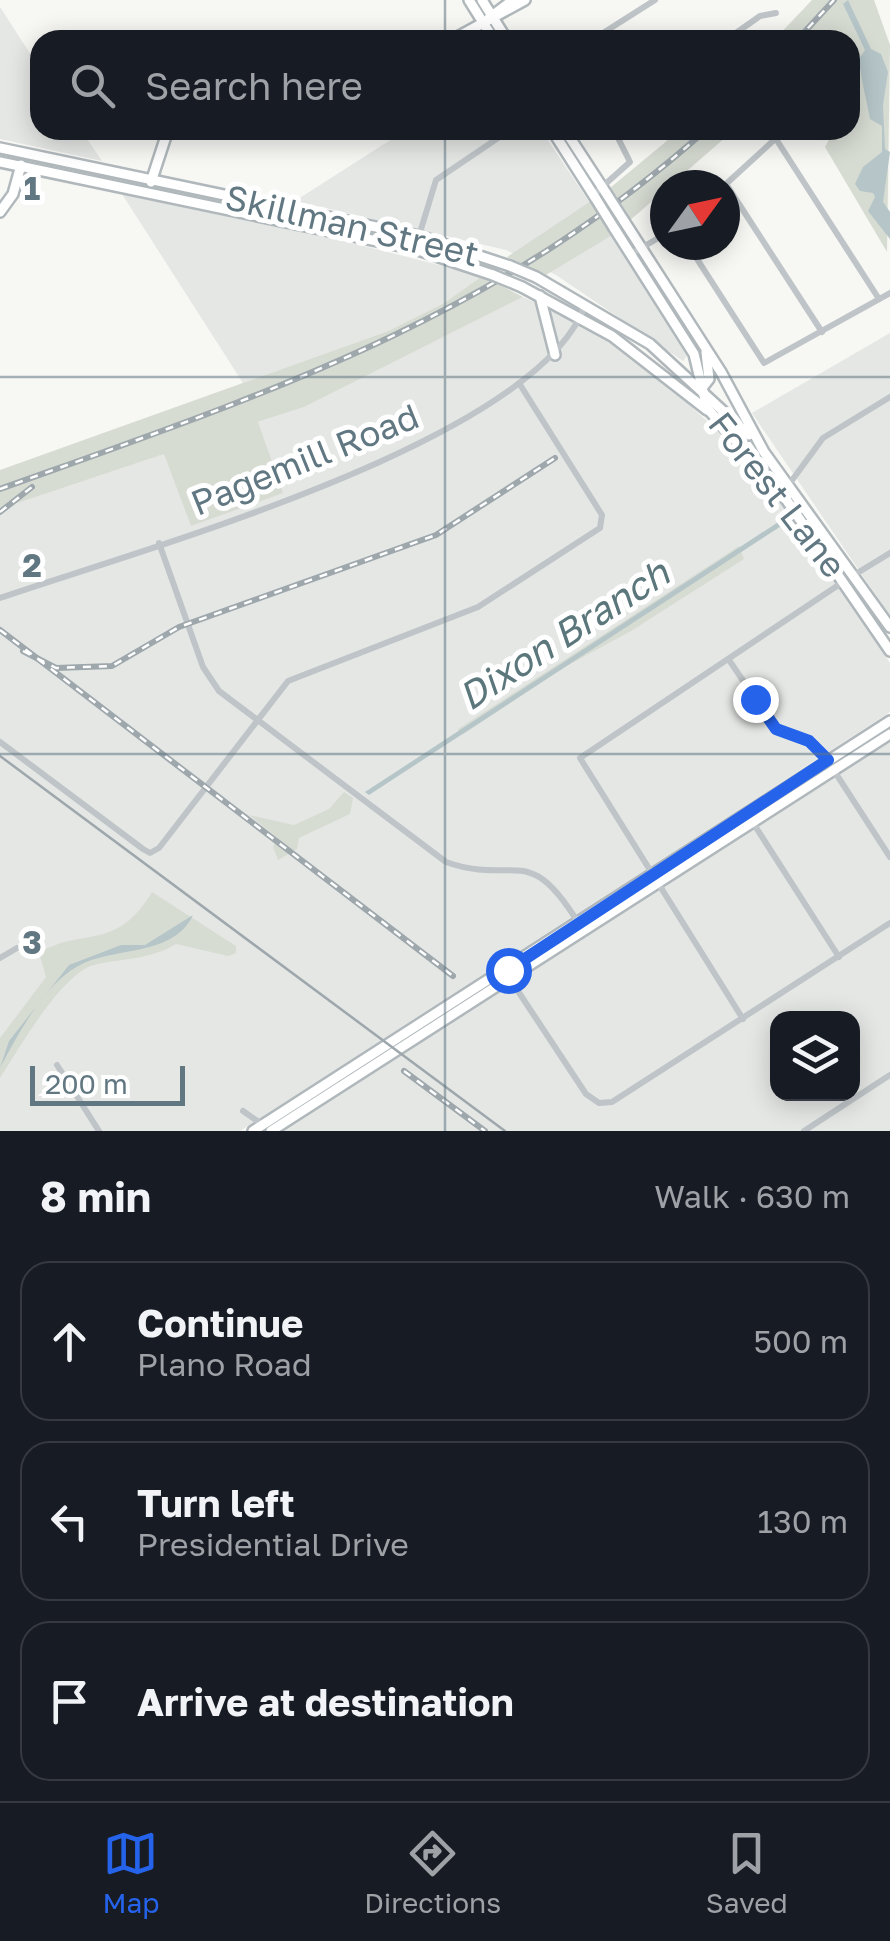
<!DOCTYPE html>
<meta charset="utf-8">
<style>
body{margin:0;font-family:"Golos Text",sans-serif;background:#242831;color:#f1f3f6}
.controls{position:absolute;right:30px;bottom:30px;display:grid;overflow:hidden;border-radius:20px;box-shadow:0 5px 25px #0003}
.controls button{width:90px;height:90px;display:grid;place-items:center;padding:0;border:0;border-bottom:2px solid #363941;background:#171b24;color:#f1f3f6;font:50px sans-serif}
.compass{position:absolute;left:650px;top:170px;width:90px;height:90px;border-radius:50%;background:#171b24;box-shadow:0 5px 25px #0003;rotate:57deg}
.scale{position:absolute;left:30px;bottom:25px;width:155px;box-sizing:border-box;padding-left:10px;border:5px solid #617781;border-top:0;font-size:28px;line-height:35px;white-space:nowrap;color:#617781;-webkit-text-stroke:8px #fff;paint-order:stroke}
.stop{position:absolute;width:30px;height:30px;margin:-22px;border:8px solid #2563eb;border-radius:50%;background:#fff}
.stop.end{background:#2563eb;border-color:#fff;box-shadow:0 2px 10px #0008}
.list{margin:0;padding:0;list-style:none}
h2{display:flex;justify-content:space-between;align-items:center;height:130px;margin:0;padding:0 40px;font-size:42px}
h2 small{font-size:32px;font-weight:400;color:#9ea1a6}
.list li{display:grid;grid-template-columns:65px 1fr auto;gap:30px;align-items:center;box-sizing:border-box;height:160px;margin:0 20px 20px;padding:0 20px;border:2px solid #363941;border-radius:30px}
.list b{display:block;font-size:38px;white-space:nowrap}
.list p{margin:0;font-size:32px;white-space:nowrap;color:#9ea1a6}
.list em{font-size:32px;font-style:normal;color:#9ea1a6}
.icon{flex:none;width:55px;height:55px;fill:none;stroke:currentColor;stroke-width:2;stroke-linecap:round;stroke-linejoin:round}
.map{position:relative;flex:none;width:890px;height:1131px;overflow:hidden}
.search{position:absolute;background:#171b24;box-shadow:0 5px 25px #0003;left:30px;right:30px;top:30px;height:110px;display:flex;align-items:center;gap:25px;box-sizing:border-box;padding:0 35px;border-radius:30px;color:#9ea1a6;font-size:38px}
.sheet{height:670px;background:#171b24}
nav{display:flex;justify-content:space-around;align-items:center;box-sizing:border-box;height:140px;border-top:2px solid #363941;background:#171b24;font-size:28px;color:#9ea1a6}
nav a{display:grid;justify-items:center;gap:5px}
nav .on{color:#2563eb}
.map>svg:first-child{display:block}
.built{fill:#e5e7e5;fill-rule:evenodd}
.green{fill:#d7dcd3}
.water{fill:#b5c5c8}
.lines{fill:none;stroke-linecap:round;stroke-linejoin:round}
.secondary-casing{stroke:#b0b8bc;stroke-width:14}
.street{stroke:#bec4c7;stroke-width:6}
.secondary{stroke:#fff;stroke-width:9}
.tram{stroke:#9da7ac;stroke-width:2.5}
.rail-casing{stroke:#9da7ac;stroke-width:6}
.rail{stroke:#fff;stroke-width:2.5;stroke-dasharray:8;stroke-linecap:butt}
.secondary-bridge-casing{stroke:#b0b8bc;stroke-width:14;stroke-linecap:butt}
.secondary-bridge{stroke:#fff;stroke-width:9}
.route{stroke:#2563eb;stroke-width:12}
.grid{fill:none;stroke:#617781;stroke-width:2.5;stroke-opacity:0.55}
.labels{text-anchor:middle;stroke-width:10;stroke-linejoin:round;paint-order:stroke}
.street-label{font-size:35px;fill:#617781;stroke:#fff}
.water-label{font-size:38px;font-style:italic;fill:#5b777c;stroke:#fff}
.grid-label{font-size:32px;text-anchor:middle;font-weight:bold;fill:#617781;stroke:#fff;stroke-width:10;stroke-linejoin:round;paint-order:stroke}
</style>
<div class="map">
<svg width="890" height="1131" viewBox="0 0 890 1131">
<rect width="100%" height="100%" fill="#f7f7f4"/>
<!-- built -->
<g class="built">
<polygon points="0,7 40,69 40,130 81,130 102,161 0,139"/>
<polygon points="406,130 541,130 690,352 683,361 556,275 506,250 295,201"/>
<polygon points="122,194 360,245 482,276 444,303 388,331 243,383"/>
<polygon points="523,297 587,326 647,366 719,432 785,508 890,663 890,712 240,1131 0,1131 0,509 303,407"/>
<polygon points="890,333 890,616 752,413"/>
<path d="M890,742V1131H282ZM778,1018H852V1094H778Z"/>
</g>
<!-- green -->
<g class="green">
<polygon points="812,0 874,0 890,45 887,252 825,147 834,130 850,130 851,85 856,76 850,65 850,40 832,40 827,35 822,40 774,40"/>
<polygon points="680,130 734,130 628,222 610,188"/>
<polygon points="591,201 614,234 546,275 507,257"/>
<polygon points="482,276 523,297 304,407 258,422 283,493 191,526 164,454 0,509 0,470 388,331 444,303"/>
<polygon points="739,546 744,559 631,631 563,668 462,735 458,729"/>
<polygon points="344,792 353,798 350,814 299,838 297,849 278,860 273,847 278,838 249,815 294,825 329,809"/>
<path d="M152,892L236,946V953L228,956L176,944C150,960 123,958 94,965C61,974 19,1049 0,1078V1038L46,977L39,953C83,926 115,953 152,892Z"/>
</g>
<!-- water -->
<g class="water">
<path d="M848,0L871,49L881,54L888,72L883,105L885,149L890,152L883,202L890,212V239L868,211L875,197L873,193L860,191L855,184L863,167L882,152V126L870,119C866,98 861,79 859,59L865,50L843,4Z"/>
<polygon points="786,517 789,521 369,795 365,792"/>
<path d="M193,915C174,956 117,947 82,964C46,981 18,1034 0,1068L9,1041L69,965L121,945H145Z"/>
</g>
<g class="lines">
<!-- secondary casing -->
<g class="secondary-casing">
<g id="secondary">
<polyline points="469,0 494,40"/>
<polyline points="482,0 507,40"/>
<polyline points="489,18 513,0"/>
<polyline points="452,40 525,0"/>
<polyline points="552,130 596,199"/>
<polyline points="565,130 606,193"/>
<polyline points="0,148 419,236 510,266"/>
<polyline points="0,162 415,249 493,275"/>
<polyline points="151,182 168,130"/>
<polyline points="0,212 13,194 21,165"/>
<polyline points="624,221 721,372 764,452 890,627"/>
<polyline points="614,228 694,354 707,408 781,492 890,651"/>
<polyline points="536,277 650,344 749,435"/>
<polyline points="522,287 612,336 707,410"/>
<polyline points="540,296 555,355"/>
<polyline points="702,388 709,379 706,352"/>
<polyline points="253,1131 890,721"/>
<polyline points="271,1131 890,734"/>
</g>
</g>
<!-- street -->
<g class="street">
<polyline points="592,40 655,0"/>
<polyline points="726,40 760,16 776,13"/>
<polyline points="776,139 879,299"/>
<polyline points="726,184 822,332"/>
<polyline points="726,184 785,130"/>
<polyline points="593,195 630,162 614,130"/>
<polyline points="688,245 764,363 890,293"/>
<polyline points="415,249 436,180 510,130"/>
<polyline points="631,254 665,234"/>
<polyline points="790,483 823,438 890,397"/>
<path d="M159,543L203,667L219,691L446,862C516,887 527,839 579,924"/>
<polyline points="854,575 890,553"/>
<path d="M0,598C135,551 537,442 585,305"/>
<polyline points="729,660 776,729 820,749 890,857"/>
<polyline points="0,742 143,849 150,853 159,848 288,681 478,607 600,528 602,515 519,383"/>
<polyline points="748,815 839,957"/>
<polyline points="0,958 17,948"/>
<polyline points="508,976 586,1094 599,1103 612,1102 890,923"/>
<polyline points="743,1019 580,758 843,582"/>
<polyline points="57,1065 99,1131"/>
<polyline points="243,1111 263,1125"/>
<polyline points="804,1131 890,1075"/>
</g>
<!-- secondary -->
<use href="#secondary" class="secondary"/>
<!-- tram -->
<polyline class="tram" points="0,756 505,1131"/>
<!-- rail casing -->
<g class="rail-casing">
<g id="rail">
<polyline points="797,40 834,0"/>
<path d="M0,489C265,394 490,322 706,130"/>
<polyline points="0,512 32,487"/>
<polyline points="0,630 453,976"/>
<polyline points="23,651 56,668 112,666 179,627 436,535 555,458"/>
<polyline points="404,1071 485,1131"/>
</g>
</g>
<!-- rail -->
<use href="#rail" class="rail"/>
<!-- secondary-bridge casing -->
<g class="secondary-bridge-casing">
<g id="secondary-bridge">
<polyline points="606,193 624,221"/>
<polyline points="596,199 614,228"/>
<polyline points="510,266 536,277"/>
<polyline points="493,275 522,287"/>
</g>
</g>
<!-- secondary-bridge -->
<use href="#secondary-bridge" class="secondary-bridge"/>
</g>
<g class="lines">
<!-- route -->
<polyline class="route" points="508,970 828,760 809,741 776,729 755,699"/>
</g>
<!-- grid -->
<path class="grid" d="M445,0V40M445,130V1131M0,377H890M0,754H890"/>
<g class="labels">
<!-- street labels -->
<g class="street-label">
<text transform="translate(352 226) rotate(13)" y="12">Skillman Street</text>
<text transform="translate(305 460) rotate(-22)" y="12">Pagemill Road</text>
<text transform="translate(777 495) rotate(52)" y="12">Forest Lane</text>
</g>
<!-- water labels -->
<g class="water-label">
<text transform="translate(564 635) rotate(-33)" y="13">Dixon Branch</text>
</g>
</g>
<g class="grid-label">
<text x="32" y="200">1</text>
<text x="32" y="577">2</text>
<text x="32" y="954">3</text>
</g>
</svg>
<div class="controls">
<button><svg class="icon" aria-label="layers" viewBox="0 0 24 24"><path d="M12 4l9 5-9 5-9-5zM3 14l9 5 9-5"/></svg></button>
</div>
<svg class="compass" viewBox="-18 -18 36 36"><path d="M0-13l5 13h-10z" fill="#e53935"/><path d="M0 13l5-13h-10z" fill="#9ea1a6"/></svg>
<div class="scale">200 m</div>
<div class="stop" style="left:508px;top:970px"></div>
<div class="stop end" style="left:755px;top:699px"></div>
<div class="search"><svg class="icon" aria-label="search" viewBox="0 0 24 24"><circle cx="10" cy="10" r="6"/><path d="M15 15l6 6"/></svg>Search here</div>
</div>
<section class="sheet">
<h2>8 min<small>Walk · 630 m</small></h2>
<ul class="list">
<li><svg class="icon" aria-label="ahead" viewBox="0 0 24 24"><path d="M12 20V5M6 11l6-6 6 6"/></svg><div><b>Continue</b><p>Plano Road</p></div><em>500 m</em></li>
<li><svg class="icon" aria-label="left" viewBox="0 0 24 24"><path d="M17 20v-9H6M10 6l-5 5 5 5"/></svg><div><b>Turn left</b><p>Presidential Drive</p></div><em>130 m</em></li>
<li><svg class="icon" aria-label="arrive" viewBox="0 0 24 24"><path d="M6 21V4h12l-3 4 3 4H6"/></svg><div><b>Arrive at destination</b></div></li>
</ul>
</section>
<nav>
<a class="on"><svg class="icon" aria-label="map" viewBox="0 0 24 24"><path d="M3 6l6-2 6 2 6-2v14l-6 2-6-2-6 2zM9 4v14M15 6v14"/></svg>Map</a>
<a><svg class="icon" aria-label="directions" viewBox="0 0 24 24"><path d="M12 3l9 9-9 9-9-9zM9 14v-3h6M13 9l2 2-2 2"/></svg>Directions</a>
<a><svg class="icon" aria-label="saved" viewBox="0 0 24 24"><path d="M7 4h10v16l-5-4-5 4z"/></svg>Saved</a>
</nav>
